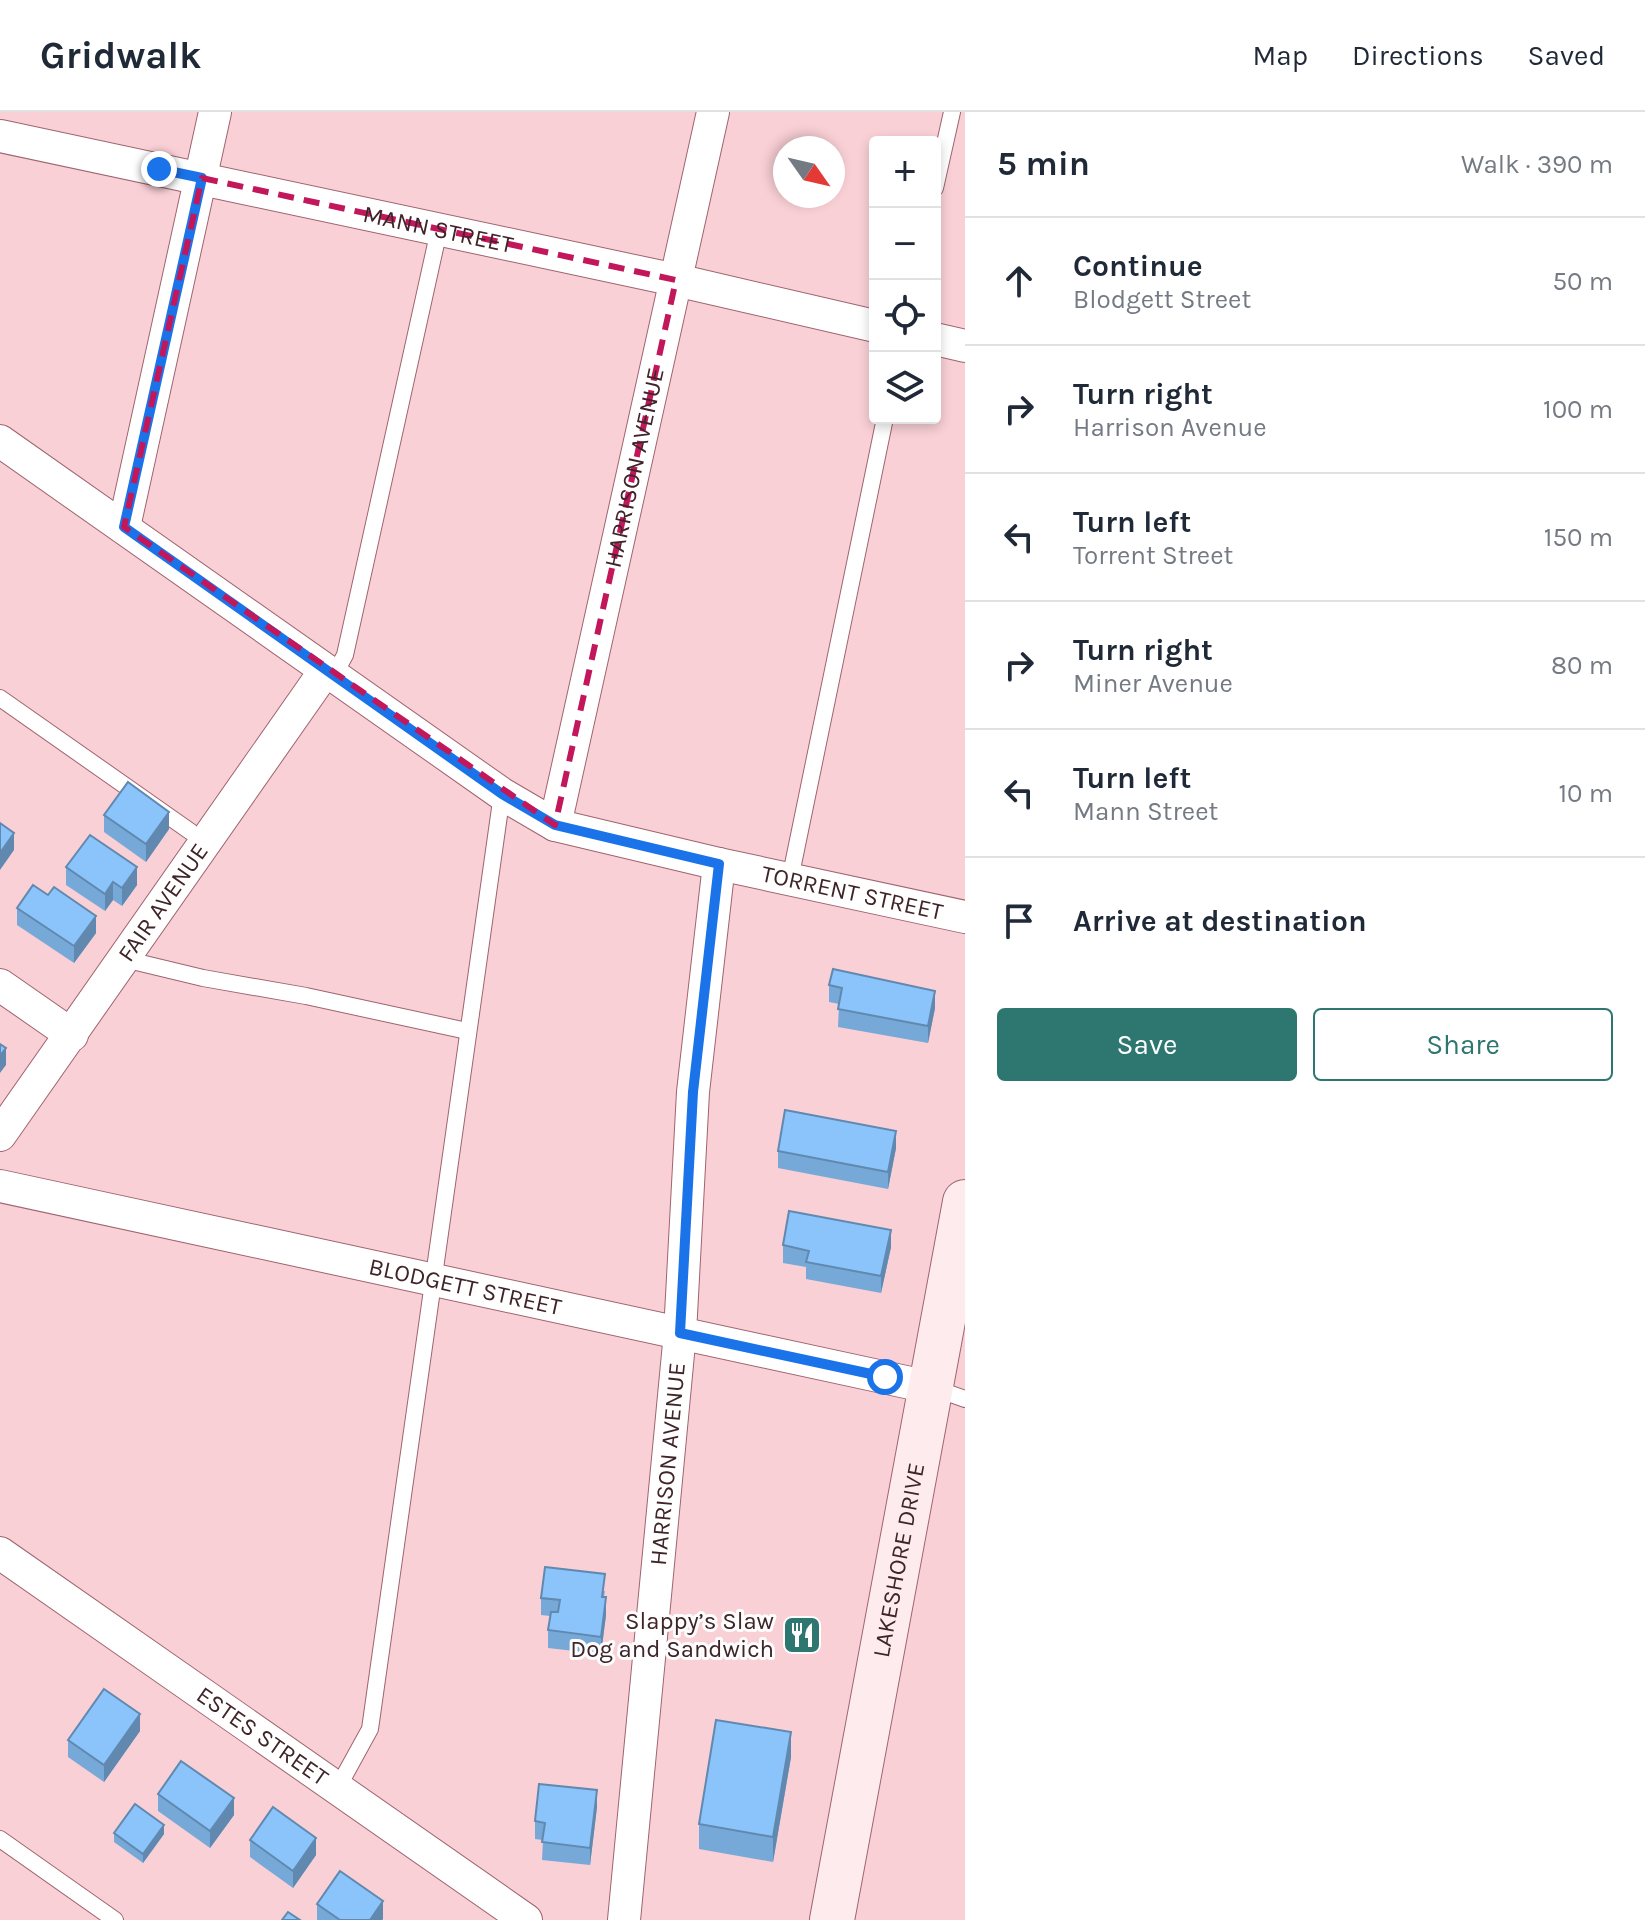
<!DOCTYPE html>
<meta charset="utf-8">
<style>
body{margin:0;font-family:Karla,sans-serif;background:#f2f2f3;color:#1f2937}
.controls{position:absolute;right:24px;top:24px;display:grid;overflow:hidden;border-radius:8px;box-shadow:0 4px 12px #0003}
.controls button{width:72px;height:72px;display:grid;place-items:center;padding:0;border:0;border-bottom:2px solid #e0e1e3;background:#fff;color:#1f2937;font:40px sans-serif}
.compass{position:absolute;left:773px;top:24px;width:72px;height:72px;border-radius:50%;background:#fff;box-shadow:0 4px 12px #0003;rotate:124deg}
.stop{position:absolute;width:24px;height:24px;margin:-18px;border:6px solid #1a73e8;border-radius:50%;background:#fff}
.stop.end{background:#1a73e8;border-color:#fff;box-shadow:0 2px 8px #0008}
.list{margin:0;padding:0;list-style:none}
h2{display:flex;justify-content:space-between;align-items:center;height:104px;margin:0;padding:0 32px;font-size:34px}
h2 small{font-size:26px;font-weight:400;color:#747a83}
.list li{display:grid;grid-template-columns:52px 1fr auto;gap:24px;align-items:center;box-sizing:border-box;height:128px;padding:0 32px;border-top:2px solid #e0e1e3}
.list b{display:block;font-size:30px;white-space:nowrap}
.list p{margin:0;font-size:26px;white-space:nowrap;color:#747a83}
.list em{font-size:26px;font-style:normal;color:#747a83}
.actions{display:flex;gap:16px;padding:24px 32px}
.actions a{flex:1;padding:18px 0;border:2px solid #2e7670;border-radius:8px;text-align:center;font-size:28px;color:#2e7670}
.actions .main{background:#2e7670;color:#fff}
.icon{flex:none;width:44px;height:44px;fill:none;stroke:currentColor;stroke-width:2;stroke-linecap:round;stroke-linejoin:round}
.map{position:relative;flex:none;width:965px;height:1808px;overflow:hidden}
header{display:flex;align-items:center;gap:48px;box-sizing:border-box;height:112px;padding:0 40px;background:#fff;border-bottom:2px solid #e0e1e3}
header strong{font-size:38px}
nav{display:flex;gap:44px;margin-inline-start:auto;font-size:28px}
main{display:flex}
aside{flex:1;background:#fff}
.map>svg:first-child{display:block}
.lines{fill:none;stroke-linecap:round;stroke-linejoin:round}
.lane-casing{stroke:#9f646f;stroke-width:18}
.street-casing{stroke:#9f646f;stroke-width:34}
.secondary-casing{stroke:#9f646f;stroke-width:46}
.lane{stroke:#fff;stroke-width:16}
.street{stroke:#fff;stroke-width:32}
.secondary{stroke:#feebee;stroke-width:44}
.wall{fill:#77a9d8}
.shaded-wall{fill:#6189b0}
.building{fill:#8ac4fb;stroke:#6189b0;stroke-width:2}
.route{stroke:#1a73e8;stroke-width:10}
.marked{fill:none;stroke:#c2185b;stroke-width:6;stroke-dasharray:16 10;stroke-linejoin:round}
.labels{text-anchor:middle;stroke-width:6;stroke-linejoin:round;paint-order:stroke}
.street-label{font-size:24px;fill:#3f252a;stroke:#fdfdfd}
.poi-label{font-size:24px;fill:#3f252a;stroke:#fdfdfd;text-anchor:end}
</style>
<header>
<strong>Gridwalk</strong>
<nav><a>Map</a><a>Directions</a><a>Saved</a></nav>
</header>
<main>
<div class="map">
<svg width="965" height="1808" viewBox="0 0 965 1808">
<rect width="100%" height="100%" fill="#f9d0d6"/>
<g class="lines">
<!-- lane casing -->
<g class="lane-casing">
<g id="lane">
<polyline points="935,76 952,0"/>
<polyline points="333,565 345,543 439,118"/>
<polyline points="0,586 191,720"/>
<polyline points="790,767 885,306"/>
<polyline points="124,847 203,866 306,884 467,919"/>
<polyline points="931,1275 965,1287"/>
<polyline points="337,1677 370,1617 502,682"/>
<polyline points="0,1727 115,1808"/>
</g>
</g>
<!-- street casing -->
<g class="street-casing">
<g id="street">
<path id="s1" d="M0,24L676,168L875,214"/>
<polyline points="935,227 965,234"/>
<path id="s2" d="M0,329L502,682L555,713L719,752L965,805"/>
<polyline points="124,415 215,0"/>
<path id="s3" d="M555,713L713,0"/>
<polyline points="0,873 72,923"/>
<path id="s4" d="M0,1023L325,559"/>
<path id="s5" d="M0,1074L929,1275"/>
<path id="s6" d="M0,1441L526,1808"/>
<path id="s7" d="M624,1808L680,1221L693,980L719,752"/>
</g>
</g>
<!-- secondary casing -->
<g class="secondary-casing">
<g id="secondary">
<path id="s8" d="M832,1808L965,1090"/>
</g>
</g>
<!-- lane -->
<use href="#lane" class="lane"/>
<!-- street -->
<use href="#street" class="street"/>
<!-- secondary -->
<use href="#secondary" class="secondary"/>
</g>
<!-- wall -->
<g class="wall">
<polygon points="104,703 169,717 146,750 104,720"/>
<polygon points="66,755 137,773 122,794 113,788 105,799 66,773"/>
<polygon points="17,796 96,821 74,851 17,813"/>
<polygon points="829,873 935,896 928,931 838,915 839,892 829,890"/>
<polygon points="896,1036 888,1077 778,1056 778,1039"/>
<polygon points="783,1133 891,1135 881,1181 806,1167 806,1155 783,1151"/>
<polygon points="605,1479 604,1485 606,1503 601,1542 548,1536 548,1518 550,1504 541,1503 541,1486"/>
<polygon points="140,1619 104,1670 68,1645 68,1628"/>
<polygon points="791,1645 773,1750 699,1737 699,1712"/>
<polygon points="158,1682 234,1703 210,1736 158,1699"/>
<polygon points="597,1695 590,1753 542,1748 543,1728 535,1727 535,1709"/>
<polygon points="114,1721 164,1722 143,1751 114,1730"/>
<polygon points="250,1728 316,1743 293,1776 250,1745"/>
<polygon points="317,1792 383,1807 382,1808 317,1808"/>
</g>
<!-- shaded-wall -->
<g class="shaded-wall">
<polygon points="169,700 169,717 146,750 146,732"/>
<polygon points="14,721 14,738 0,758 0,741"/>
<polygon points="137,755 137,773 122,794 122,776"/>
<polygon points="113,770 113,788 105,799 105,782"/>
<polygon points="96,804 96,821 74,851 74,834"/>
<polygon points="935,879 935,896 928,931 928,914"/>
<polygon points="6,936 6,953 0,961 0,944"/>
<polygon points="896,1019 896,1036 888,1077 888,1060"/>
<polygon points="891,1118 891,1135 881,1181 881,1164"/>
<polygon points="606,1485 606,1503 601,1542 601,1525"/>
<polygon points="140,1602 140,1619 104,1670 104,1653"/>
<polygon points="791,1620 791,1645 773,1750 773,1725"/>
<polygon points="597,1678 597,1695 590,1753 590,1736"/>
<polygon points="234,1686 234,1703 210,1736 210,1719"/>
<polygon points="164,1713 164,1722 143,1751 143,1742"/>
<polygon points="316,1726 316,1743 293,1776 293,1759"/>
<polygon points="383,1789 383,1807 382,1808 370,1808"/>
</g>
<!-- building -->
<g class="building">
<polygon points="128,670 169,700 146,732 104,703"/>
<polygon points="0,711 14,721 0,741"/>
<polygon points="90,723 137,755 122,776 113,770 105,782 66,755"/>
<polygon points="33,773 48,783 54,775 96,804 74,834 17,796"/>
<polygon points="833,857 935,879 928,914 838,897 842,876 829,873"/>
<polygon points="0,932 6,936 0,944"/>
<polygon points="785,998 896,1019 888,1060 778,1039"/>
<polygon points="789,1099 891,1118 881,1164 806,1150 809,1139 783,1133"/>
<polygon points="545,1455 605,1462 602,1485 606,1485 601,1525 548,1518 551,1500 558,1500 560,1488 541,1486"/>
<polygon points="104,1577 140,1602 104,1653 68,1628"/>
<polygon points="716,1608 791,1620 773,1725 699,1712"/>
<polygon points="181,1649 234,1686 210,1719 158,1682"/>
<polygon points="539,1672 597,1678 590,1736 542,1730 545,1711 535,1709"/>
<polygon points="135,1692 164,1713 143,1742 114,1721"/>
<polygon points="273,1695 316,1726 293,1759 250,1728"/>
<polygon points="340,1759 383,1789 370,1808 340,1808 317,1792"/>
<polygon points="288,1800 300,1808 282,1808"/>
</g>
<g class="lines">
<!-- route -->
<polyline class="route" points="159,57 202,66 124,415 502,682 555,713 719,752 693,980 680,1221 885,1265"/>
</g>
<!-- marked area -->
<path class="marked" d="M202,66L676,168L555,713L124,415Z"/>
<!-- icons -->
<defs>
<g id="restaurant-square" transform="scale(2)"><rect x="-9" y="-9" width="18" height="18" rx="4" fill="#2e7670" stroke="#fdfdfd"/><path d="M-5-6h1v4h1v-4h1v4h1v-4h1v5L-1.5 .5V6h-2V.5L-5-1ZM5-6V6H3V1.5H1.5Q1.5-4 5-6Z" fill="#fff"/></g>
</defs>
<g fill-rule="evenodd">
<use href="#restaurant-square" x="802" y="1523"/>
</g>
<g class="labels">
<!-- street labels -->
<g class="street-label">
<text dy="8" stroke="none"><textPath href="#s1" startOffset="448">MANN STREET</textPath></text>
<text dy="8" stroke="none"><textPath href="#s3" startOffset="366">HARRISON AVENUE</textPath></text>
<text dy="8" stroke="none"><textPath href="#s2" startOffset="980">TORRENT STREET</textPath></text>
<text dy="8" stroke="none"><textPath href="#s4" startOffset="284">FAIR AVENUE</textPath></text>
<text dy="8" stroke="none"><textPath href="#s5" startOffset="476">BLODGETT STREET</textPath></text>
<text dy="8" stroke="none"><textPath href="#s7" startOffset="458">HARRISON AVENUE</textPath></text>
<text dy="8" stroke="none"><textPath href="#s8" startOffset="366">LAKESHORE DRIVE</textPath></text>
<text dy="8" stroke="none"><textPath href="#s6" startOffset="320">ESTES STREET</textPath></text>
</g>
<!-- poi labels -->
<g class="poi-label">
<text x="774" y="1517">Slappy’s Slaw<tspan x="774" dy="28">Dog and Sandwich</tspan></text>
</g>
</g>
</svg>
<div class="controls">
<button>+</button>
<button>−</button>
<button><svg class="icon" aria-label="locate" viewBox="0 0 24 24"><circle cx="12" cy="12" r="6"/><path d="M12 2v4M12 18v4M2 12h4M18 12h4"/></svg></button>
<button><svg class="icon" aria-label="layers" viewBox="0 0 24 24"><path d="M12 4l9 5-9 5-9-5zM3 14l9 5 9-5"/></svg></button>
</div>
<svg class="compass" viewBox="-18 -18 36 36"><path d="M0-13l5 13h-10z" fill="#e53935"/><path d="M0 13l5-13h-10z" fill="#747a83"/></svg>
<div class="stop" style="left:885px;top:1265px"></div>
<div class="stop end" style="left:159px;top:57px"></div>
</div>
<aside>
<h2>5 min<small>Walk · 390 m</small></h2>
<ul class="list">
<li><svg class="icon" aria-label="ahead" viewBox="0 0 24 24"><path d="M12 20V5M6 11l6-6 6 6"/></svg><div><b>Continue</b><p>Blodgett Street</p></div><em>50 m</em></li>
<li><svg class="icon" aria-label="right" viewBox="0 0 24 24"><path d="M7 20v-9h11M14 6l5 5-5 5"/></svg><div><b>Turn right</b><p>Harrison Avenue</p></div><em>100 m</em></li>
<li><svg class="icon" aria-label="left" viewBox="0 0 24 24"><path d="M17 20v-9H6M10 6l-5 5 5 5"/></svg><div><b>Turn left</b><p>Torrent Street</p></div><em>150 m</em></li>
<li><svg class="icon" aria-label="right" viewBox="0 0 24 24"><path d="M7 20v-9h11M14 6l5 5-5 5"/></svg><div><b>Turn right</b><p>Miner Avenue</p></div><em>80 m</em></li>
<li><svg class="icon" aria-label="left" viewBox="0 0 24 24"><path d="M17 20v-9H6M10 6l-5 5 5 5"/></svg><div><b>Turn left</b><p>Mann Street</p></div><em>10 m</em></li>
<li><svg class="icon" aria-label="arrive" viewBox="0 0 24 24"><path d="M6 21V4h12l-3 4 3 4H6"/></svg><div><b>Arrive at destination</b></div></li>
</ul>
<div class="actions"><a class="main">Save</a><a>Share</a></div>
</aside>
</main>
